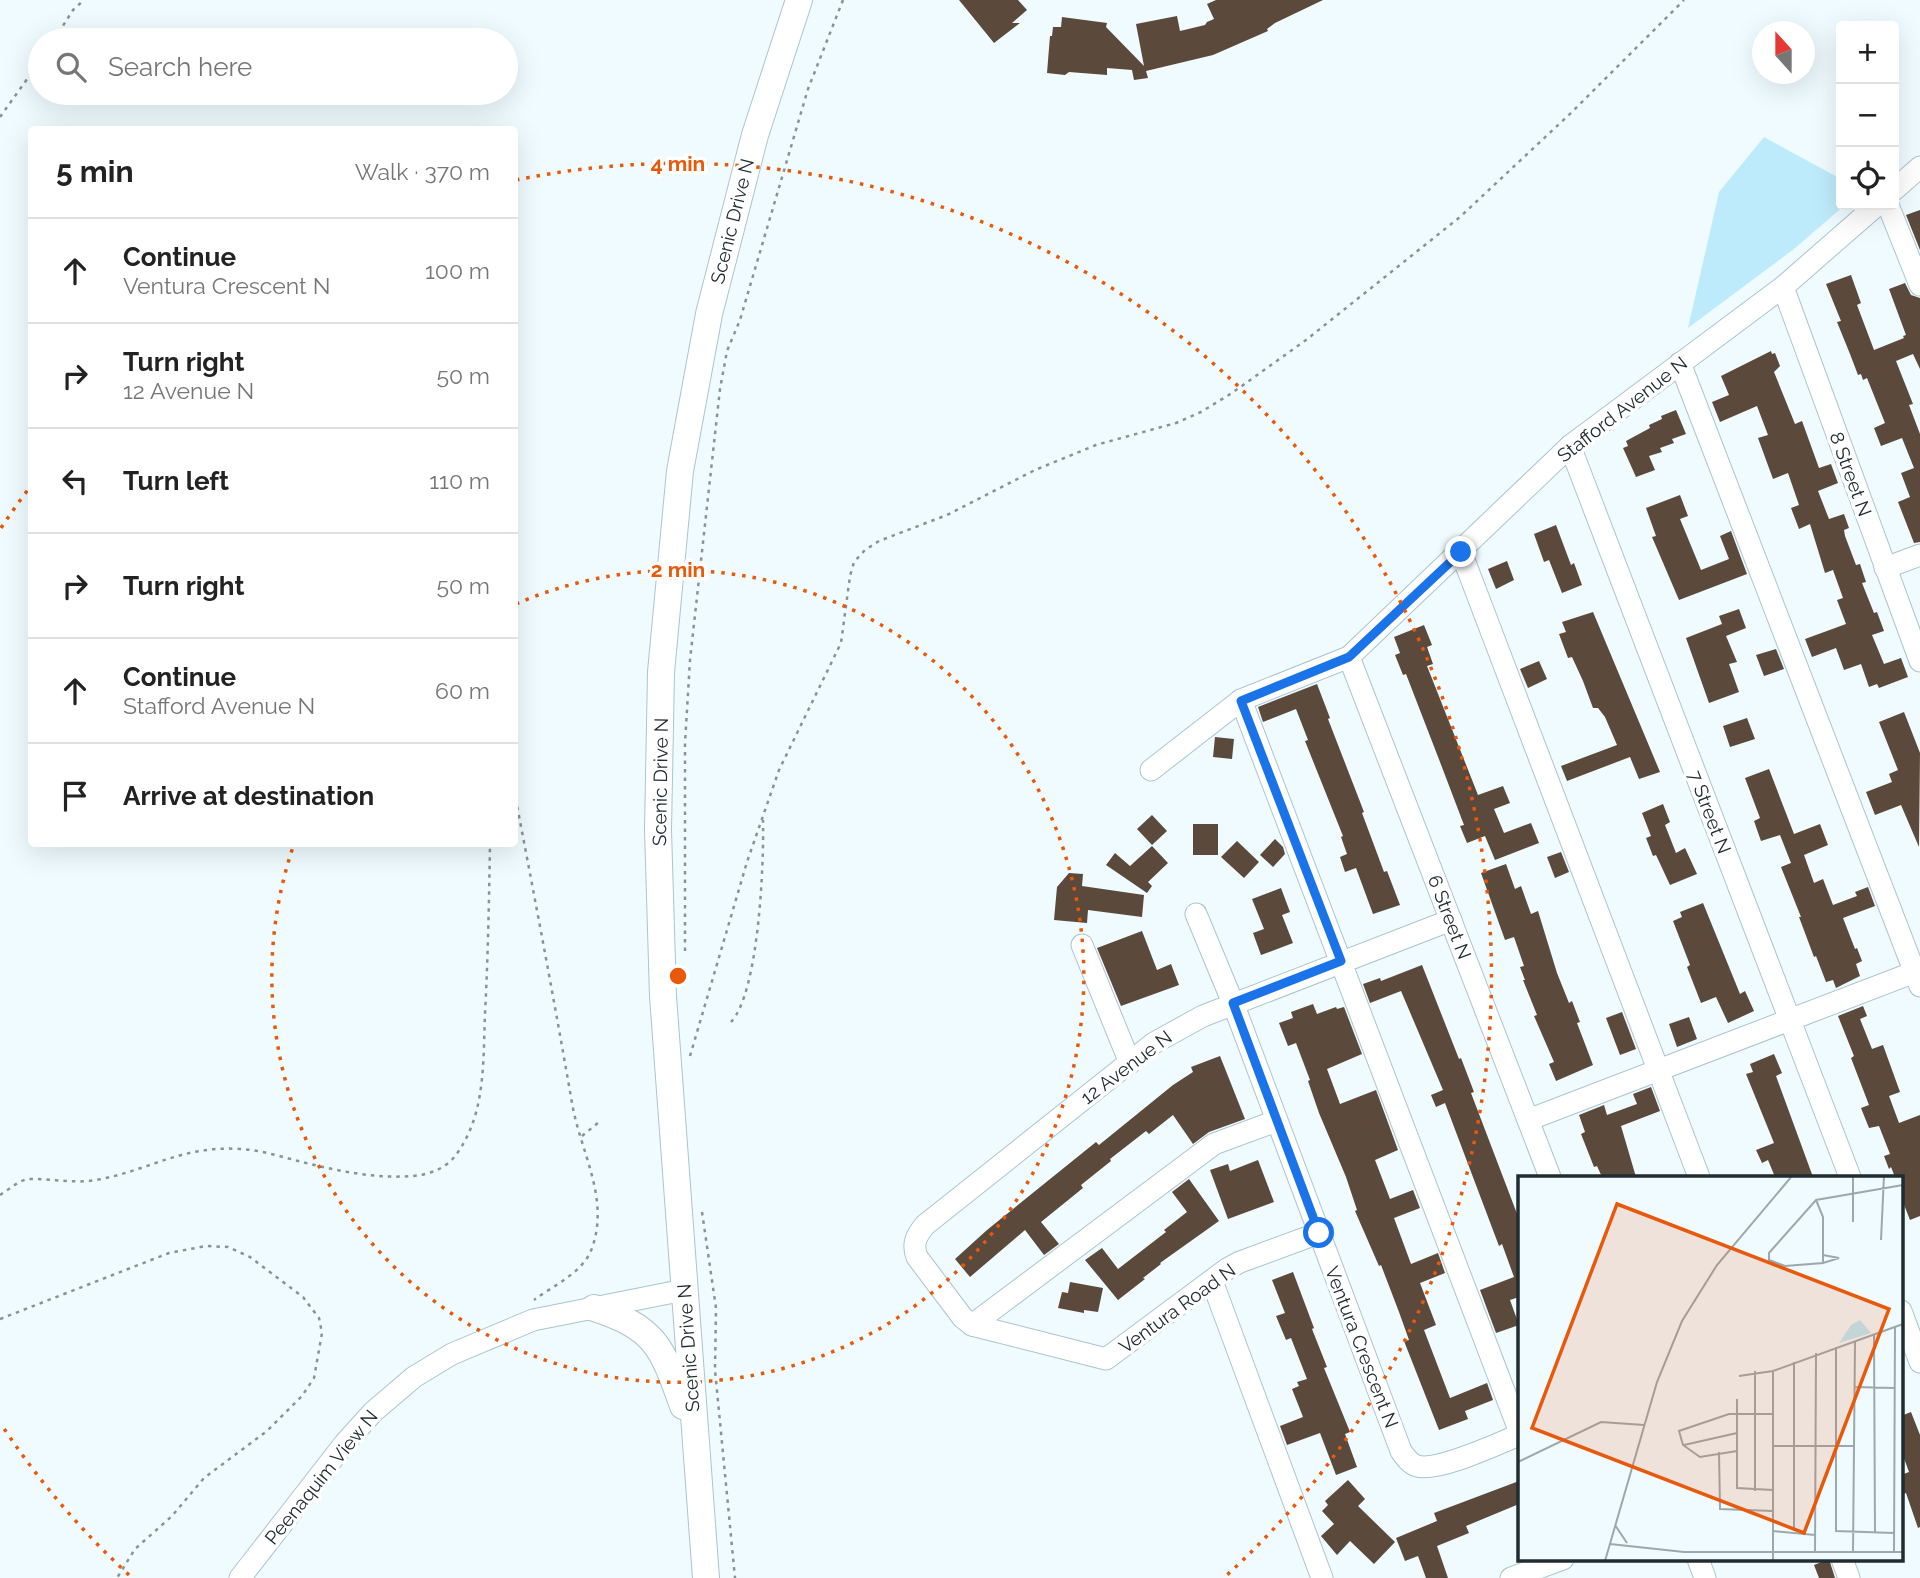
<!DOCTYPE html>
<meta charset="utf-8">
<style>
body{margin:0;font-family:Raleway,sans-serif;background:#f6f6f6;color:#222}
.controls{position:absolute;right:21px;top:21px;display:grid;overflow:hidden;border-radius:7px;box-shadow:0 7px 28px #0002}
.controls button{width:63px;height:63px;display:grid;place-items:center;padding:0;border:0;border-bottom:2px solid #e0e0e0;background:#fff;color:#222;font:35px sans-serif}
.compass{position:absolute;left:1752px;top:21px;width:63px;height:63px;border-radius:50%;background:#fff;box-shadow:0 7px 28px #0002;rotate:339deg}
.stop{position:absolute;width:21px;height:21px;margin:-16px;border:5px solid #1a73e8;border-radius:50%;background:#fff}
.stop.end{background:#1a73e8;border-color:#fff;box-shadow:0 2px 7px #0008}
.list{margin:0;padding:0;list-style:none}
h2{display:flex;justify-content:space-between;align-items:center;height:91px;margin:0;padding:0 28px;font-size:30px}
h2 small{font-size:23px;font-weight:400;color:#767676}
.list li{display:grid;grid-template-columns:46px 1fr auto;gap:21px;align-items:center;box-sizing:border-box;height:105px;padding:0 28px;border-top:2px solid #e0e0e0}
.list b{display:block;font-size:26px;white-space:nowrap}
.list p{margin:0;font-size:23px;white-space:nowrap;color:#767676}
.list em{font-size:23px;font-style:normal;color:#767676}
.icon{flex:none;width:38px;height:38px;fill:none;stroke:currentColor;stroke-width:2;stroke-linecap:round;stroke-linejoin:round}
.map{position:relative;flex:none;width:1920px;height:1578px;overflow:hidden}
.search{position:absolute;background:#fff;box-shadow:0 7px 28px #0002;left:28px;top:28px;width:490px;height:77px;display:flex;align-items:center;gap:18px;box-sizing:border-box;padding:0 24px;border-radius:38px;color:#767676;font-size:26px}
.panel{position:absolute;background:#fff;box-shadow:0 7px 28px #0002;left:28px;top:126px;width:490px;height:721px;border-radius:7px}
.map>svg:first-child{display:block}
.green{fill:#beebfb}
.building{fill:#5b493b}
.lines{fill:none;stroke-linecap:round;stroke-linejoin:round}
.minor-casing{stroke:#a9c5cf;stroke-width:23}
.major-casing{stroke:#a9c5cf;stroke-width:28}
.path{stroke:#889397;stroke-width:2.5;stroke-dasharray:3.5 5;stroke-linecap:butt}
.minor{stroke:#fff;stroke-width:21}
.major{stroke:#fff;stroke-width:26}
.route{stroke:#1a73e8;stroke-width:9}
.ring{fill:none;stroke:#e8590c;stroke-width:3.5;stroke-dasharray:3.5 7}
.labels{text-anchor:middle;stroke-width:7;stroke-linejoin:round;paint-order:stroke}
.street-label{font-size:19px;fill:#212c30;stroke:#fff}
.inset-road{fill:none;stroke:#9da8ac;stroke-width:2}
.view{fill:#e8590c;fill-opacity:0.15;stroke:#e8590c;stroke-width:3.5}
.inset-edge{fill:none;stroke:#212c30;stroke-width:3.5}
.centre{fill:#e8590c;stroke:#fff;stroke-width:3.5}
.ring-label{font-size:21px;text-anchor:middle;font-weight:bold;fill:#e8590c;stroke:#fff;stroke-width:7;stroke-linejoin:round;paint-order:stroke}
</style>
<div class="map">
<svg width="1920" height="1578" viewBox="0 0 1920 1578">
<rect width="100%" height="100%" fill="#effbff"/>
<!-- green -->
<polygon class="green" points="1764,137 1841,179 1841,205 1845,205 1794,249 1688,328 1719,192"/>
<!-- building -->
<g class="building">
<polygon points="959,0 1018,0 1027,10 1012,23 1020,23 994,43"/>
<polygon points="1216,0 1323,0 1275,23 1267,29 1268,31 1213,55 1146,71 1148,78 1134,80 1132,70 1107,68 1107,75 1069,72 1065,75 1047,73 1050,36 1052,36 1053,27 1061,27 1062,17 1107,23 1106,27 1144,66 1136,24 1177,16 1180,31 1205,25 1207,22 1214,19 1207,4"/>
<polygon points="1920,210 1920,250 1906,215"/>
<polygon points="1851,275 1861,303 1857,305 1874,350 1904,338 1903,336 1906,335 1889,289 1905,283 1911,295 1920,298 1920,369 1913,354 1896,361 1913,404 1909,405 1920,434 1920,542 1914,543 1898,502 1910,497 1901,473 1914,468 1902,438 1881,446 1874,428 1885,423 1867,378 1863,380 1861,374 1858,375 1850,354 1837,322 1841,321 1826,284"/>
<polygon points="1771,351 1772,354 1775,353 1780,366 1774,372 1795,424 1802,421 1819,468 1831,464 1838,483 1818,491 1829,519 1844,514 1849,528 1844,530 1845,536 1856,565 1860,564 1866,582 1862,583 1874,613 1877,612 1884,631 1872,635 1884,664 1901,658 1908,677 1879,688 1877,684 1869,687 1861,664 1844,670 1836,648 1812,657 1805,639 1846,624 1837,600 1843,598 1833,570 1825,573 1810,524 1799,529 1791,508 1799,505 1788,473 1773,479 1758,438 1768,435 1757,406 1720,422 1712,402 1729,395 1721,376"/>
<polygon points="1676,410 1686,434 1672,439 1674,443 1660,448 1662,452 1649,456 1655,470 1636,477 1623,448 1628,446 1626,441 1650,428 1649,425 1662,419 1661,416"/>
<polygon points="1680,495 1688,516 1680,519 1701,570 1729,559 1720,536 1731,531 1747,574 1679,600 1652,537 1656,536 1646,508"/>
<polygon points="1556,525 1571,565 1574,563 1582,585 1562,593 1549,560 1544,562 1534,534"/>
<polygon points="1507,561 1514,580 1496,589 1488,569"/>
<polygon points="1739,609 1746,628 1726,636 1737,662 1729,664 1739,692 1709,703 1686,638 1722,624 1719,616"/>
<polygon points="1593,612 1660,772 1639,779 1630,757 1567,781 1561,766 1617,745 1605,717 1598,708 1593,708 1583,681 1572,657 1568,658 1559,634 1566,632 1562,622"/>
<polygon points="1424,625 1432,645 1427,647 1433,664 1427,666 1478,795 1503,786 1510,803 1494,809 1504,833 1531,823 1539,843 1495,860 1485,836 1467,843 1460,826 1464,825 1440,762 1406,674 1403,675 1395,655 1400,653 1394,637"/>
<polygon points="1776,649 1784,669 1764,676 1756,655"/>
<polygon points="1539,661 1547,679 1528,688 1520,669"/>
<polygon points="1317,684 1330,718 1328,719 1364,812 1362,813 1384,872 1387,871 1400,905 1373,914 1356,868 1345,872 1340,857 1347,854 1341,837 1343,836 1305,741 1308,740 1296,709 1263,722 1258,707"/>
<polygon points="1904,712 1920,753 1919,847 1901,805 1875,815 1866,792 1892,782 1889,774 1898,770 1879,722"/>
<polygon points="1747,718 1755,739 1730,747 1723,726"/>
<polygon points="1215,737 1234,739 1232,759 1213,757"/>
<polygon points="1769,769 1794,834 1820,824 1828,845 1804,855 1814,883 1823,879 1833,905 1857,896 1855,892 1868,887 1875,906 1843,918 1855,949 1857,948 1862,961 1856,964 1860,976 1836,988 1833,980 1826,982 1816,956 1814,957 1799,917 1801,917 1781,867 1791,863 1780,835 1761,841 1754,821 1760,818 1745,778"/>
<polygon points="1663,804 1670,822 1665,825 1676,853 1685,848 1697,874 1670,885 1656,855 1653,856 1646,838 1651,836 1642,813"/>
<polygon points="1152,815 1167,831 1152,845 1137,829"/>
<rect x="1193" y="824" width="25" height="31"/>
<polygon points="1275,839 1283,847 1285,854 1273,867 1260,855"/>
<polygon points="1237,841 1259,862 1244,878 1221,857"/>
<polygon points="1152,846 1168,863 1148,882 1152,886 1147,893 1106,865 1115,853 1130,866"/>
<polygon points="1561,852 1569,872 1555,878 1547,857"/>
<polygon points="1506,864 1515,889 1521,886 1531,914 1538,911 1557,973 1569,1003 1572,1001 1580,1022 1577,1023 1593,1065 1556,1081 1549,1064 1554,1062 1534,1016 1537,1015 1523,980 1525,980 1520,967 1524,966 1514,937 1505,940 1481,873"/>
<polygon points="1069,873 1083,874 1082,886 1144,895 1142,917 1088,910 1087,923 1054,920 1057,887"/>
<polygon points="1281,888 1290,912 1282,915 1293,943 1261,955 1253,933 1264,929 1252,899"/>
<polygon points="1703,903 1740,994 1745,991 1754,1011 1728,1023 1716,997 1701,1003 1687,967 1690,965 1673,921 1682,917 1680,912"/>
<polygon points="1142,931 1157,970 1171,964 1179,985 1121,1006 1097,948"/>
<polygon points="1422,965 1459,1059 1461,1058 1474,1092 1471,1093 1519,1219 1519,1297 1510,1300 1519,1325 1496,1333 1480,1290 1514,1277 1502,1244 1499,1246 1445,1103 1436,1107 1431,1095 1443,1090 1401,991 1370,1003 1363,984 1380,978 1381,981"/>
<polygon points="1313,1004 1317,1014 1336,1007 1337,1009 1344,1007 1362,1054 1327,1069 1340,1104 1376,1090 1398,1150 1375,1160 1390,1199 1413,1190 1420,1208 1394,1218 1411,1264 1438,1253 1445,1273 1420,1283 1436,1325 1424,1330 1450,1398 1487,1383 1493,1400 1465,1411 1468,1419 1439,1430 1404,1341 1409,1340 1399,1312 1381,1265 1379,1266 1355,1211 1357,1210 1346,1177 1319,1113 1308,1081 1310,1080 1296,1043 1288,1046 1279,1023 1293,1018 1291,1012"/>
<polygon points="1863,1006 1867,1016 1860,1019 1872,1049 1883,1045 1900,1092 1889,1096 1899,1123 1920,1115 1920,1216 1910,1220 1901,1197 1901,1177 1895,1177 1891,1167 1889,1169 1884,1156 1890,1154 1879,1126 1869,1128 1861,1108 1869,1105 1851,1058 1854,1056 1838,1016"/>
<polygon points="1622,1012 1636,1049 1620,1055 1606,1018"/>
<polygon points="1689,1017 1697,1039 1677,1047 1669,1024"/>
<polygon points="1774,1054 1782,1073 1776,1076 1813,1177 1775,1177 1768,1160 1762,1163 1756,1150 1774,1143 1746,1074 1753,1072 1750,1064"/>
<polygon points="1220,1056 1245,1119 1209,1132 1193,1144 1173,1115 1149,1134 1146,1131 1110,1159 1111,1161 1081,1185 1083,1188 1041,1222 1059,1244 1044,1255 1025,1230 970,1277 955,1259 987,1230 1096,1142 1099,1145 1173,1085 1193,1072 1191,1067"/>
<polygon points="1651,1087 1660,1111 1621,1126 1636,1177 1602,1177 1597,1166 1594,1167 1581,1134 1585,1132 1579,1115 1604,1105 1607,1115 1637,1104 1633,1094"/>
<polygon points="1258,1160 1274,1202 1228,1219 1210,1170 1228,1164 1230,1171"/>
<polygon points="1189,1179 1219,1221 1160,1263 1161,1264 1143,1278 1145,1279 1118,1300 1085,1260 1102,1248 1118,1269 1166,1232 1164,1230 1187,1212 1172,1192"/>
<polygon points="1293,1272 1314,1328 1312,1329 1327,1367 1324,1368 1350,1432 1345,1434 1357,1467 1336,1475 1320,1433 1287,1445 1280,1426 1303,1417 1292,1389 1299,1386 1297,1382 1307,1379 1291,1338 1286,1340 1276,1316 1285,1313 1272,1280"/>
<polygon points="1070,1282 1103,1288 1098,1312 1084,1310 1084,1313 1058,1308 1062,1292 1068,1293"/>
<polygon points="1911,1412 1920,1435 1920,1527 1918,1528 1906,1493 1901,1495 1901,1475 1909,1472 1901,1450 1901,1416"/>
<polygon points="1348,1480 1365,1499 1358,1506 1395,1542 1374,1564 1350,1541 1337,1555 1321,1536 1334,1524 1322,1511 1328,1505 1325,1501"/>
<polygon points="1519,1481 1519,1504 1466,1526 1469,1533 1437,1546 1448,1578 1426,1578 1418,1556 1405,1561 1396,1538 1437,1521 1434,1513"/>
<polygon points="1829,1559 1835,1578 1819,1578 1814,1565"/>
</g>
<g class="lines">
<!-- minor casing -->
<g class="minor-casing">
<g id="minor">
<polyline points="1894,190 1920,167"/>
<polyline points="1888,205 1920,285"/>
<polyline points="1783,287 1920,661"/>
<polyline points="1680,363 1920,986"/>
<polyline points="1570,446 1850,1177"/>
<polyline points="1461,552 1699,1177"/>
<polyline points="1885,568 1920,555"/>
<polyline points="1349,657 1550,1177"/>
<polyline points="1241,700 1519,1430"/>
<polyline points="1151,770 1241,700 1349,657 1570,446 1783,287 1877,205"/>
<path d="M1196,914L1233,1003L1401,1451C1406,1458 1410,1464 1417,1466C1438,1472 1497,1444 1519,1435"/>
<polyline points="1082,945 1130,1063"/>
<polyline points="1528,1120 1920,970"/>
<path d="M1319,1233L1240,1262L1227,1269L1106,1359L972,1325L963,1318L917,1257C912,1244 916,1236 925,1225L1154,1043L1203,1016L1451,920"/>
<polyline points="1212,1281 1322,1578"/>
<polyline points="1901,1311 1920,1362"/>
<polyline points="972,1325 1214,1144 1276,1121"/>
<polyline points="1698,1559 1705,1578"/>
<polyline points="1842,1559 1849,1578"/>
<polyline points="240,1578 345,1443 373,1412 414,1377 452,1354 533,1320 684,1290"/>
<polyline points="1511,1578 1563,1559"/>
</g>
</g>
<!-- major casing -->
<g class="major-casing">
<g id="major">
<path d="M594,1308C656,1328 662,1347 683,1406"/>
<polyline points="706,1578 663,996 658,830 661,672 680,471 709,314 755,135 799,0"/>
</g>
</g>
<!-- path -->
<g class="path">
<polyline points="54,40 73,10 84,0"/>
<polyline points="0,117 40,61"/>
<path d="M514,790C534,894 554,999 572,1103C580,1151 610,1198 592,1248C584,1272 554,1285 534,1300"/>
<polyline points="685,951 685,743 690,660 720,389 727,351 740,320 808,89 843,0"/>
<path d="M731,1022C759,992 764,863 763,820"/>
<polyline points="690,1056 747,862 779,770 841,643 850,576 854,562 865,550 879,541 947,515 1035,470 1096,445 1176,423 1201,412 1232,393 1306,340 1460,217 1572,112 1684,0"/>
<polyline points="582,1136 599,1122"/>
<path d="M0,1195L19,1182L27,1179C50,1178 73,1184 96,1180C148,1171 182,1145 240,1149C261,1150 282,1157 302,1162C338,1171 376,1179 413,1176C431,1174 448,1168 458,1152C486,1112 483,1060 485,1014C488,957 489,900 490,844"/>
<polyline points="702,1212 716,1308 715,1370 735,1578"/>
<polyline points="0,1319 169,1253 206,1246 228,1247 250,1257 303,1297 319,1318 322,1333 314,1378 302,1396 267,1431 204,1478 172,1516 135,1549 117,1578"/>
</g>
<!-- minor -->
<use href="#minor" class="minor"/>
<!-- major -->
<use href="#major" class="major"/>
</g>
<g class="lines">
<!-- route -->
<polyline class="route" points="1319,1233 1233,1003 1341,961 1241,701 1349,657 1461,552"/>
</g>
<!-- distance rings -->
<g class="ring">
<path d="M516 604A406 406 0 1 1 294 844"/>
<path d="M129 1575A812 812 0 0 1 1 1424M1 528A812 812 0 0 1 30 487M516 180A812 812 0 0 1 1227 1575"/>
</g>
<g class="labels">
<!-- street labels -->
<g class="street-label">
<text transform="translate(732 221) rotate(-76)" y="7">Scenic Drive N</text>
<text transform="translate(1622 409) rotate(-38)" y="7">Stafford Avenue N</text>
<text transform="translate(1851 474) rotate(70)" y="7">8 Street N</text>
<text transform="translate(660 782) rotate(-89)" y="7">Scenic Drive N</text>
<text transform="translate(1710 812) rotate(69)" y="7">7 Street N</text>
<text transform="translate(1450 917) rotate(69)" y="7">6 Street N</text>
<text transform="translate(1126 1067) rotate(-37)" y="7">12 Avenue N</text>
<text transform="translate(1177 1308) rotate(-36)" y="7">Ventura Road N</text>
<text transform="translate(1362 1347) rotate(69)" y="7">Ventura Crescent N</text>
<text transform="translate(688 1348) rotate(-94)" y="7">Scenic Drive N</text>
<text transform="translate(321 1477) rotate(-51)" y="7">Peenaquim View N</text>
</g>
</g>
<!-- overview -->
<g transform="translate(1518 1176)">
<rect width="385" height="385" fill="#effbff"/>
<path d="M342,144L353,157L321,167L333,149Z" fill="#beebfb"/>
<path class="inset-road" d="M335,0V46M298,24L305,41V87L267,90L251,84V77L298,24L385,9M363,64L366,0M305,87L321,82L305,79M356,159L357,357M318,171V355L376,357M255,195V385M221,200L255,195L385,148M336,211L376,212M219,223V312L255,314M166,269L219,257M255,270H335M219,275L182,281L165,269L161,255L211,238H255M201,276L202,333L255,335M0,286L83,246L126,249M237,315V195M97,349L109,367M255,355L297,359M276,355V186M92,368L166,376H385M297,376L298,177M335,376L337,166M376,376L377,151M87,385L139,206L164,145L199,89L274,0"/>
<path class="view" d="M99,28L371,133L286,357L14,252Z"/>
<rect width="385" height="385" class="inset-edge"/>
</g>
<circle cx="678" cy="976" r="10" class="centre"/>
<g class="ring-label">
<text x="678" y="171">4 min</text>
<text x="678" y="577">2 min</text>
</g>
</svg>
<div class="controls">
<button>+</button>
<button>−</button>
<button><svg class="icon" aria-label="locate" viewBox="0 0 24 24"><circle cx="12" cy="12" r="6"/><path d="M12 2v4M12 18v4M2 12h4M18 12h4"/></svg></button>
</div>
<svg class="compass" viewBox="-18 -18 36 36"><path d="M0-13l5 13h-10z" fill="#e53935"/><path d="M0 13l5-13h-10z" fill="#767676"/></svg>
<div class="stop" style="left:1319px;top:1233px"></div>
<div class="stop end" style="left:1461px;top:552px"></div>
<div class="search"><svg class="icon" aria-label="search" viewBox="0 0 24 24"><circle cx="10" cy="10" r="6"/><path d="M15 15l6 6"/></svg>Search here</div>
<section class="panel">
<h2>5 min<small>Walk · 370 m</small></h2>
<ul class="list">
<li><svg class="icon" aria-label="ahead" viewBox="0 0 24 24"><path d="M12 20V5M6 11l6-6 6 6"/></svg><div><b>Continue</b><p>Ventura Crescent N</p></div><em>100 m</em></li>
<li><svg class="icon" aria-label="right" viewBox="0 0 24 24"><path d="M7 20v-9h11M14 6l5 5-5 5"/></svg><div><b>Turn right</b><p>12 Avenue N</p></div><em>50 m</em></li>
<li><svg class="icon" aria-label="left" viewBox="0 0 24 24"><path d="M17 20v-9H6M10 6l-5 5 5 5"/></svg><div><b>Turn left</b></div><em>110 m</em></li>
<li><svg class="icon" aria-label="right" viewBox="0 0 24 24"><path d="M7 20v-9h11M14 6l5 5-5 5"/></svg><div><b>Turn right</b></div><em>50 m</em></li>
<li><svg class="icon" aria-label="ahead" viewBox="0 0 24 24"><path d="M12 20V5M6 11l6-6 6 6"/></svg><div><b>Continue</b><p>Stafford Avenue N</p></div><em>60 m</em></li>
<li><svg class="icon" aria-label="arrive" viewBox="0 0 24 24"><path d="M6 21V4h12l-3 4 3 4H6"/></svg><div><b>Arrive at destination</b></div></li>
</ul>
</section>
</div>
